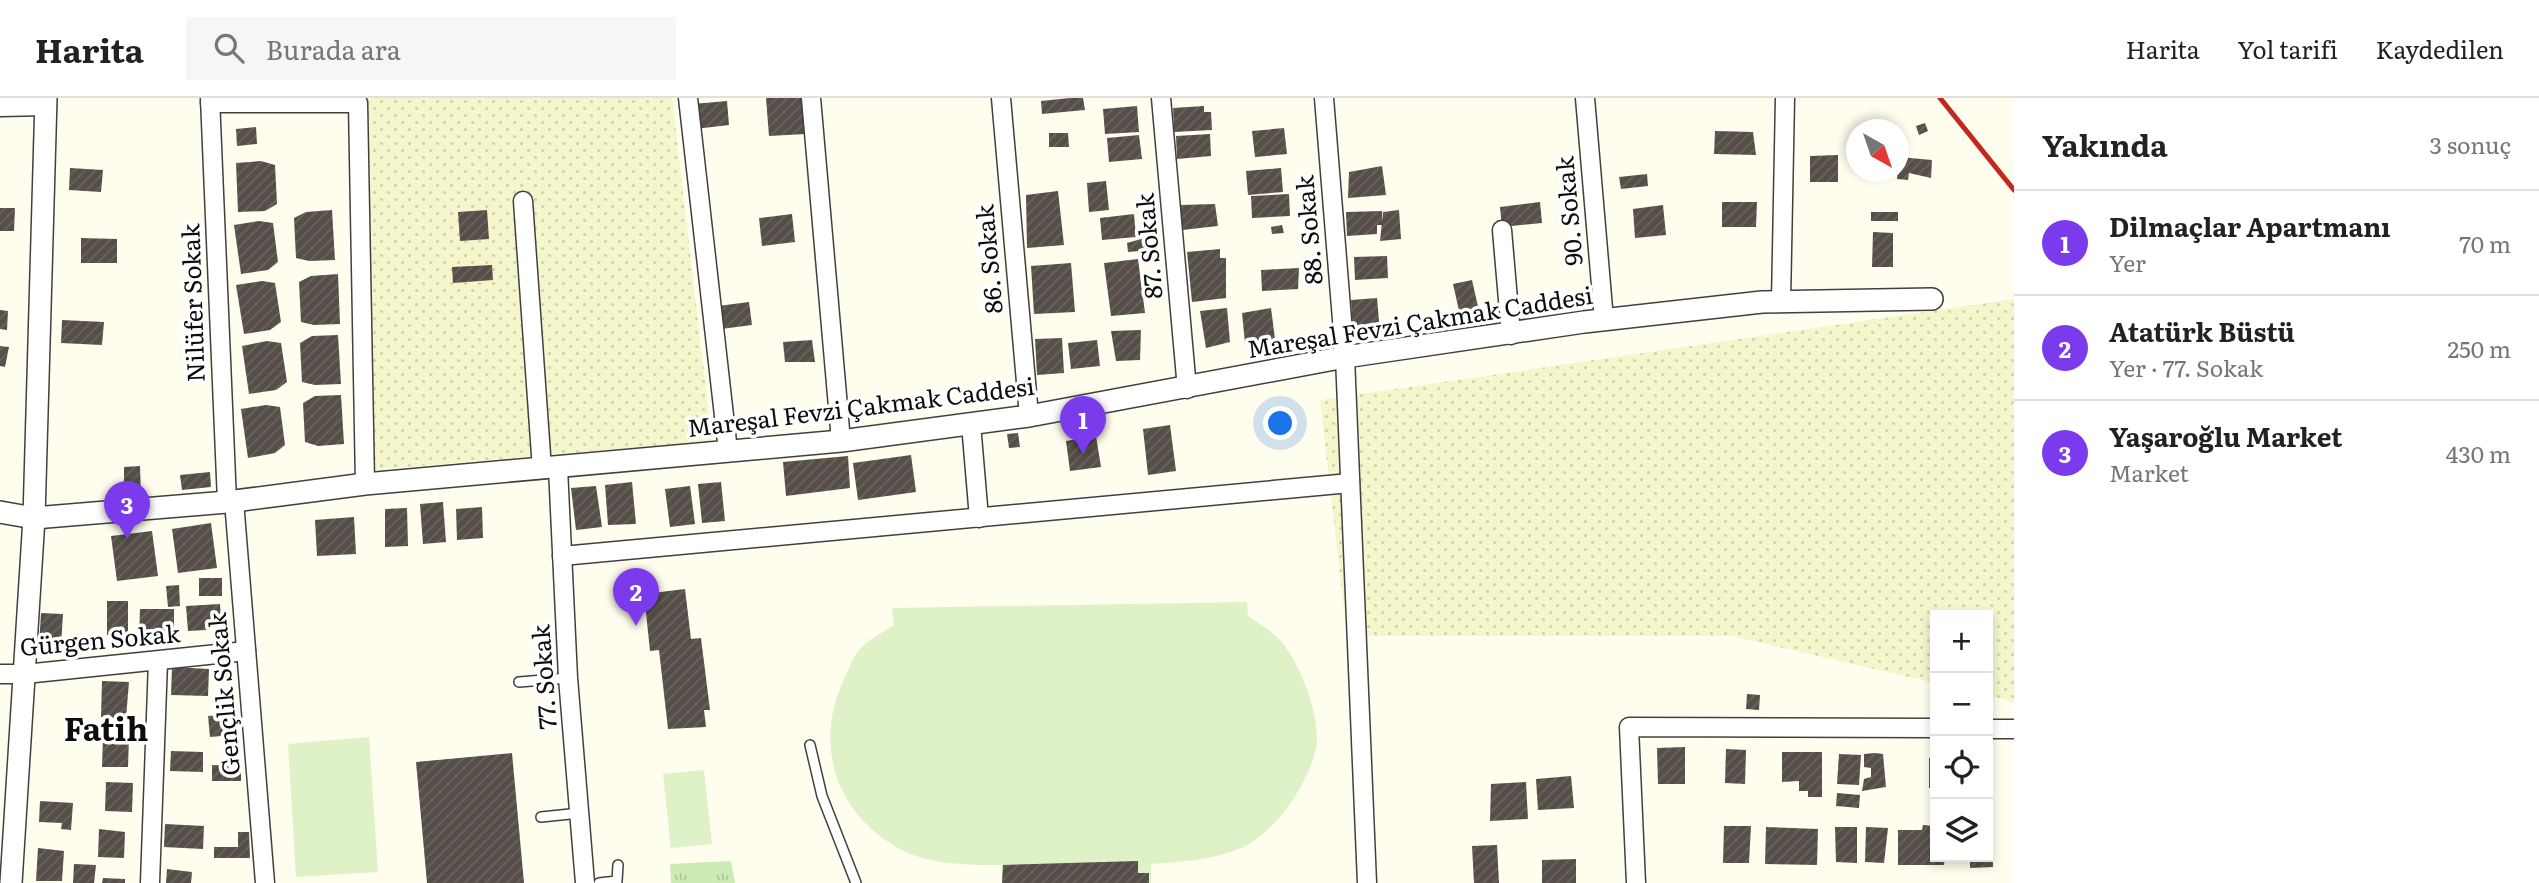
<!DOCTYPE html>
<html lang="tr">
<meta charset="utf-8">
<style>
body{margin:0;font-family:Literata,serif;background:#f6f6f6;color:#222}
.controls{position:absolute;right:21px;bottom:21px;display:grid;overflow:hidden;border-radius:0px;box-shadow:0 4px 10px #0003}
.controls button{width:63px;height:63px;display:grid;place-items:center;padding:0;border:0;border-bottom:2px solid #e0e0e0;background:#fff;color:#222;font:35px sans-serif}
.compass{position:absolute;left:1846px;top:21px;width:63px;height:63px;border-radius:50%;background:#fff;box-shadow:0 4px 10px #0003;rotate:140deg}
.you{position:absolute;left:1281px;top:326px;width:24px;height:24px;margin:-18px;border:5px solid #fff;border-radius:50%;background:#1a73e8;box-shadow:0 0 0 10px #1a73e833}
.badge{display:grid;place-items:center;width:46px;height:46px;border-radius:50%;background:#7c3aed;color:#fff;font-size:23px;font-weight:700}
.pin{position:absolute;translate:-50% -58px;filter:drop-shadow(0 2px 4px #0008)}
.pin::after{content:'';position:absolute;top:37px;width:24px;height:21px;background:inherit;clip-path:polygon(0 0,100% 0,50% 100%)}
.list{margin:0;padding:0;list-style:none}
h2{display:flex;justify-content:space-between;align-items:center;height:91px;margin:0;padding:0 28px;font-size:30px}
h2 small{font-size:23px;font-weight:400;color:#767676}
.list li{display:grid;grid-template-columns:46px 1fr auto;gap:21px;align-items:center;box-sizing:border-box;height:105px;padding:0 28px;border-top:2px solid #e0e0e0}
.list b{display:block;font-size:26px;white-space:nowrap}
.list p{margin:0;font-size:23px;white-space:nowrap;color:#767676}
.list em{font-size:23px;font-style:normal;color:#767676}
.icon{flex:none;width:38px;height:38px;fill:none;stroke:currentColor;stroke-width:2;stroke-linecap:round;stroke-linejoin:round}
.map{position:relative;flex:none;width:2014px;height:785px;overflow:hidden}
header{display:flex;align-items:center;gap:42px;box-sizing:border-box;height:98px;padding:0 35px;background:#fff;border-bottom:2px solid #e0e0e0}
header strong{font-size:33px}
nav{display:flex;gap:38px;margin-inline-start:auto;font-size:24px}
.search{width:490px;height:63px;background:#f6f6f6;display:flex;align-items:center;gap:18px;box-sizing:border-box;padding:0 24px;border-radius:0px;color:#767676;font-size:26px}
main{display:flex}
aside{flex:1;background:#fff}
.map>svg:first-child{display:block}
.farmland{fill:url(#farmland-dots)}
.park{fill:url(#park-tufts)}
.pitch{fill:#dff2c7}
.building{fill:url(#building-hatch)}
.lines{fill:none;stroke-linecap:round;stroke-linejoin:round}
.service-casing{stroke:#404040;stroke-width:12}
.minor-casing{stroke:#404040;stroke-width:21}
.tertiary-casing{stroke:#404040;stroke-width:24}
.service{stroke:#fff;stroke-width:9}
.minor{stroke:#fff;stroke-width:18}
.tertiary{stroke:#fff;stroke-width:21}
.rail{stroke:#c22720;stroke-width:5}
.labels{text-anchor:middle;stroke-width:7;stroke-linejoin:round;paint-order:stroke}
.street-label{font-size:24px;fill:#0d0d0d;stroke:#fff}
.district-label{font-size:32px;font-weight:bold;fill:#0d0d0d;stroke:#fff}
</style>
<header>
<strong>Harita</strong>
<div class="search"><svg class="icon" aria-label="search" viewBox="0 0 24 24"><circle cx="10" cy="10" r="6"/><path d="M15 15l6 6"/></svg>Burada ara</div>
<nav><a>Harita</a><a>Yol tarifi</a><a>Kaydedilen</a></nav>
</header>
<main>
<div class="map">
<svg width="2014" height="785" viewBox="0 0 2014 785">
<defs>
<pattern id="farmland-dots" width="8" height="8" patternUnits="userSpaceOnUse" patternTransform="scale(1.75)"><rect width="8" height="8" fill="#f6f6cc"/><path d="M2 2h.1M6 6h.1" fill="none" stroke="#d2d2ae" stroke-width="1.8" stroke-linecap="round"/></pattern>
<pattern id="park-tufts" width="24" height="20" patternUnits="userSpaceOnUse" patternTransform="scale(1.75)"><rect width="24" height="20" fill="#ccebb5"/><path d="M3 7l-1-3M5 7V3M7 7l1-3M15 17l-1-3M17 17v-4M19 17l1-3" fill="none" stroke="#aec89a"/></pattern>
<pattern id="building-hatch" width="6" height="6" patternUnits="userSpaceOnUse" patternTransform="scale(1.75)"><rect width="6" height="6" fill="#564f49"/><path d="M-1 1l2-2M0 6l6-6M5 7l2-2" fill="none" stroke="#69645f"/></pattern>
</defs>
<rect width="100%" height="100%" fill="#fffded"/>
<!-- farmland -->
<g class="farmland">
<polygon points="347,0 672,0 712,343 371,372"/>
<polygon points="2014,201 2014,604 1988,597 1988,517 1935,517 1935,585 1732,538 1347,538 1320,302"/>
</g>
<!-- park -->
<polygon class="park" points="731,763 735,785 671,785 670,766"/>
<!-- pitch -->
<g class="pitch">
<path d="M1247,504L1248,518C1258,525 1270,532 1278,540C1300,562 1324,625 1315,655C1305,688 1283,722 1255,742C1229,761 1182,764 1151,766V785H1002V767C967,767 928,767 898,750C834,714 814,645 844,581C849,572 852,559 859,552C867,542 883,535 894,527L892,510Z"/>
<polygon points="369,639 378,774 296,779 288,646"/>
<polygon points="704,672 712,746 671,750 663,676"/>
</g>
<!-- building -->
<g class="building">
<polygon points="766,0 802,0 805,36 769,38"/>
<polygon points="1070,0 1083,0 1085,12 1042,16 1041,3"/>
<polygon points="727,3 729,27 695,31 693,6"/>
<polygon points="1137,8 1139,34 1105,36 1103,11"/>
<polygon points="1204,8 1204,14 1211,14 1212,32 1174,34 1173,10"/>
<polygon points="1925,25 1928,33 1919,37 1916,28"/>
<polygon points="256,29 257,46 237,48 236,31"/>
<polygon points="1284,30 1287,56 1255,59 1252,33"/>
<polygon points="1715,33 1753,34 1756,57 1714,56"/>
<polygon points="1049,35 1068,35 1069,49 1049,49"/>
<polygon points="1210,36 1211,58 1177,61 1176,38"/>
<polygon points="1139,37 1142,61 1109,64 1107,40"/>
<polygon points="1838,57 1838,84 1810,84 1810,58"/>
<polygon points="1899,59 1932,62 1931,80 1909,75 1908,82 1897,81"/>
<polygon points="261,63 275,67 277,106 265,113 238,114 236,65"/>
<polygon points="1382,68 1386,97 1348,100 1349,74"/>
<polygon points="70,70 103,72 101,94 69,92"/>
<polygon points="1281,70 1283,94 1248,97 1246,73"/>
<polygon points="1647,76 1648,88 1621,91 1619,79"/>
<polygon points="1106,83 1109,112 1089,114 1087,85"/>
<polygon points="1058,93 1064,147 1027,150 1026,97"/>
<polygon points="1289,96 1290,118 1252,120 1251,98"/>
<polygon points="1540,104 1542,125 1502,129 1500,109"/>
<polygon points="1722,104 1757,104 1756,129 1722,129"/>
<polygon points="1215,106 1218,128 1182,132 1180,107"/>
<polygon points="1663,107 1666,137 1635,140 1633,111"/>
<polygon points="0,110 15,110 14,133 0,133"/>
<polygon points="332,112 335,162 309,163 296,160 294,120 306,114"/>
<polygon points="487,112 489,141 460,143 458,114"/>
<polygon points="1399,112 1401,141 1380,143 1383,114"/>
<polygon points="1382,113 1382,127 1377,127 1377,136 1347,138 1346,114"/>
<rect x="1871" y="114" width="27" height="9"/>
<polygon points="792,116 795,144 762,148 759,120"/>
<polygon points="1134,116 1136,139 1102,142 1100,120"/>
<polygon points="259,123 273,125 278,164 268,172 241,176 234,127"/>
<polygon points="1282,127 1284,135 1272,136 1271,129"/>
<polygon points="1873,134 1893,135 1893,169 1872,169"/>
<polygon points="1148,139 1150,152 1128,154 1127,145"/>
<polygon points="81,140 117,141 117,165 81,165"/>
<polygon points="1220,151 1220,160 1226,160 1226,200 1192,204 1187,154"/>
<polygon points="1387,158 1388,180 1355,182 1354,159"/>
<polygon points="1138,161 1145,215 1111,218 1104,165"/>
<polygon points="1071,165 1075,214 1034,216 1031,168"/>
<polygon points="492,167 493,182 453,185 452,169"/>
<polygon points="1299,170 1298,191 1262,193 1261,172"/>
<polygon points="338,176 340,226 314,227 301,224 299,184 311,178"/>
<polygon points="1472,182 1479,213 1460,217 1453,186"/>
<polygon points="262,183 275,185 281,224 270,232 244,236 236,187"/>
<polygon points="1377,200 1380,235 1353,237 1351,202"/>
<polygon points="749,204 752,227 721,231 718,208"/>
<polygon points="1227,210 1230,244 1206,250 1200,213"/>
<polygon points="1271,210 1275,241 1245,245 1242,215"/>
<polygon points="0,212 8,213 7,232 0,231"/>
<polygon points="62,222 104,224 102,247 61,245"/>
<polygon points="1141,232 1140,262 1116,263 1111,233"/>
<polygon points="338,237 341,286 315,287 302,284 300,245 312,238"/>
<polygon points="1062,240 1064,275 1037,277 1035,241"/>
<polygon points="812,242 815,264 785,264 783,244"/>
<polygon points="1097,242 1100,268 1071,271 1068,245"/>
<polygon points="267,243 281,245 287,284 276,292 249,296 242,248"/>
<polygon points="0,248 9,249 5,269 0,268"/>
<polygon points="341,297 344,346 318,348 305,344 303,305 315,298"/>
<polygon points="266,307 280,309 285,347 275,355 248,360 241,311"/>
<polygon points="1170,327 1176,373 1148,377 1143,331"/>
<polygon points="1018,335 1020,349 1009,350 1007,336"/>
<polygon points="1096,338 1101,369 1070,373 1066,343"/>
<polygon points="911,357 916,394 858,402 853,365"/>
<polygon points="848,358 850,390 786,398 783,364"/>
<polygon points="140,368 141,399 124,401 124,369"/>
<polygon points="210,374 211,389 182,392 180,377"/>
<polygon points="632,384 636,426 608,427 605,387"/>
<polygon points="721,384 725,423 702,425 698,386"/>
<polygon points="596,388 602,429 576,432 571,390"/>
<polygon points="690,388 695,426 670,429 665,391"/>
<polygon points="443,404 446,444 423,446 420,406"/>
<polygon points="482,409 483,440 457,442 456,411"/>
<polygon points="407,410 408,448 385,449 385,411"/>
<polygon points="354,419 356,456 317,458 315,422"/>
<polygon points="211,425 217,470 178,475 172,431"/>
<polygon points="152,433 158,478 117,483 111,438"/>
<rect x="199" y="480" width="23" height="18"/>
<polygon points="179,487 180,508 168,509 166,488"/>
<polygon points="685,491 691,541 701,540 710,612 704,612 706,629 668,631 659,552 650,553 644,496"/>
<rect x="107" y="503" width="21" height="34"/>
<polygon points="220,506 221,521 215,521 216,526 205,526 206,532 188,533 186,508"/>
<polygon points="140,511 174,511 174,542 139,542"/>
<polygon points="41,515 63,516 61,548 39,547"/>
<polygon points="172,569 209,571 208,598 171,597"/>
<polygon points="102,583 129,584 126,620 101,619"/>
<polygon points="1747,596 1760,597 1759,612 1746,611"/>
<polygon points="231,616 233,637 210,639 208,618"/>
<polygon points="103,639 129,639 128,669 102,669"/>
<polygon points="1685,649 1685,686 1658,686 1657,650"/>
<polygon points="1726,651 1746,652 1745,686 1725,685"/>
<polygon points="171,653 203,654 203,674 170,673"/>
<polygon points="1782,654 1822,654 1822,699 1808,699 1808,693 1799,693 1799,683 1782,684"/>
<polygon points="512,655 524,785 427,785 416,664"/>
<polygon points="1875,655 1883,656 1886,689 1862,693 1864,681 1871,679 1871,670 1864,669 1864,656"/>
<polygon points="1839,656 1861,657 1859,687 1837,686"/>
<rect x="1929" y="660" width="6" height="30"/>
<polygon points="212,667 241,668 241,683 212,683"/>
<polygon points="1571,678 1574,710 1538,712 1536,681"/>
<polygon points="106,684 133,685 132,714 105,713"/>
<polygon points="1526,684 1528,721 1490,723 1491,686"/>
<polygon points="1837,695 1860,697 1859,710 1836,708"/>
<polygon points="40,703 73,705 71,732 61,731 62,725 39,724"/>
<polygon points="165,726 204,728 203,751 164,749"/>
<polygon points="1923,727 1935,728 1935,759 1945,759 1944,767 1898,767 1898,732 1922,732"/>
<polygon points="1724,728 1751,728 1749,765 1723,765"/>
<polygon points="1766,729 1818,731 1817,767 1765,766"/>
<polygon points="1835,729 1857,729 1857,765 1836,764"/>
<polygon points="1866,729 1888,730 1884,765 1865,764"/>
<polygon points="1988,729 1992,729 1993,769 1970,770 1970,759 1988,759"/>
<polygon points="99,731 125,734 124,760 98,759"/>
<polygon points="238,734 249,734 250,760 214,760 214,749 238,749"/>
<polygon points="1497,747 1499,785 1474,785 1472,748"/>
<polygon points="38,750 64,753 62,783 36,783"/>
<polygon points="1576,761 1576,785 1542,785 1542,762"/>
<polygon points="1138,763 1138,775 1149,775 1149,785 1002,785 1003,767"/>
<polygon points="74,766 96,767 94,785 73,785"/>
<polygon points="167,771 192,774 191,785 166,785"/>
<polygon points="103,780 125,781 125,785 102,785"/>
</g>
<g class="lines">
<!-- service casing -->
<g class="service-casing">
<g id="service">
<polyline points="519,584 568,580"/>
<polyline points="810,647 822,698 856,785"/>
<polyline points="541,719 580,715"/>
<polyline points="599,785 617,783 618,767"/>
</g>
</g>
<!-- minor casing -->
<g class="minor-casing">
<g id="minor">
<polyline points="210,0 227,404"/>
<polyline points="688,0 728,353"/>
<polyline points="811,0 841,343"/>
<polyline points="1001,0 1029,318"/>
<polyline points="1161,0 1187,291"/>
<polyline points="1324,0 1345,259 1367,785"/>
<polyline points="1585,0 1604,222"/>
<polyline points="210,5 358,5 365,386"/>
<polyline points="0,9 47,8"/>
<polyline points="523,103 542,371"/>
<polyline points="1502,132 1511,237"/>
<polyline points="1781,204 1785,0"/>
<polyline points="971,326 979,420"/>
<polyline points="558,370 568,580 585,785"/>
<polyline points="234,403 265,785"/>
<polyline points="562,458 1350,385"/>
<polyline points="0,576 25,576 246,553"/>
<polyline points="1988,631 2014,631"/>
<polyline points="150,785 158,563"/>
<polyline points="1636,785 1629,629 1935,630"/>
</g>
</g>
<!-- tertiary casing -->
<g class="tertiary-casing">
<g id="tertiary">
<polyline points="0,414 34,420 227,404 365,386 841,343 1029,318 1345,259 1584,224 1762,204 1932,201"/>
<polyline points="11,785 34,420 46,0"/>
</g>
</g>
<!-- service -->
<use href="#service" class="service"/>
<!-- minor -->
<use href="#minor" class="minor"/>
<!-- tertiary -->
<use href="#tertiary" class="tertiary"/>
<!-- rail -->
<polyline class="rail" points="1940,0 2014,92"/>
</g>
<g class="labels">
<!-- street labels -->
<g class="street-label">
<text transform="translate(1570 113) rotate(-95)" y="8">90. Sokak</text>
<text transform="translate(1310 132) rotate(-95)" y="8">88. Sokak</text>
<text transform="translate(1150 148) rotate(-95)" y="8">87. Sokak</text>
<text transform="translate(990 161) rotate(-95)" y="8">86. Sokak</text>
<text transform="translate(194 205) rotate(-92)" y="8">Nilüfer Sokak</text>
<text transform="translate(1420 225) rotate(-9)" y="8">Mareşal Fevzi Çakmak Caddesi</text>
<text transform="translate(861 310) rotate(-7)" y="8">Mareşal Fevzi Çakmak Caddesi</text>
<text transform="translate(100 543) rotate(-5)" y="8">Gürgen Sokak</text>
<text transform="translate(545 579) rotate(-94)" y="8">77. Sokak</text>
<text transform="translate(225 596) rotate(-95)" y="8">Gençlik Sokak</text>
</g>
<!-- district labels -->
<g class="district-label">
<text x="106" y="643">Fatih</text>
</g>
</g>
</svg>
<div class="controls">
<button>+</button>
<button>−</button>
<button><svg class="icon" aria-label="locate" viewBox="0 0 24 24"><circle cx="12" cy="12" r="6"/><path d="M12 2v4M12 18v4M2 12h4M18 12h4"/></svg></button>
<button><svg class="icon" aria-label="layers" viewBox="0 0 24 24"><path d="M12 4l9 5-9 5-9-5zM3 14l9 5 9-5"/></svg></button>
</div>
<svg class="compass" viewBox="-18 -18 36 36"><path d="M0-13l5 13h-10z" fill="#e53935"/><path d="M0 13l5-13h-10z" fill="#767676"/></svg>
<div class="you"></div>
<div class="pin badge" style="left:1083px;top:356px">1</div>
<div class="pin badge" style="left:636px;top:528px">2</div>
<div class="pin badge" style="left:127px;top:441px">3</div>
</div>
<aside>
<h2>Yakında<small>3 sonuç</small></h2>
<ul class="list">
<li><span class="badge">1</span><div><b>Dilmaçlar Apartmanı</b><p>Yer</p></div><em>70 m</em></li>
<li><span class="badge">2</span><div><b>Atatürk Büstü</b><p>Yer · 77. Sokak</p></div><em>250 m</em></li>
<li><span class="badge">3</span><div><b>Yaşaroğlu Market</b><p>Market</p></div><em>430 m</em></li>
</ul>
</aside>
</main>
